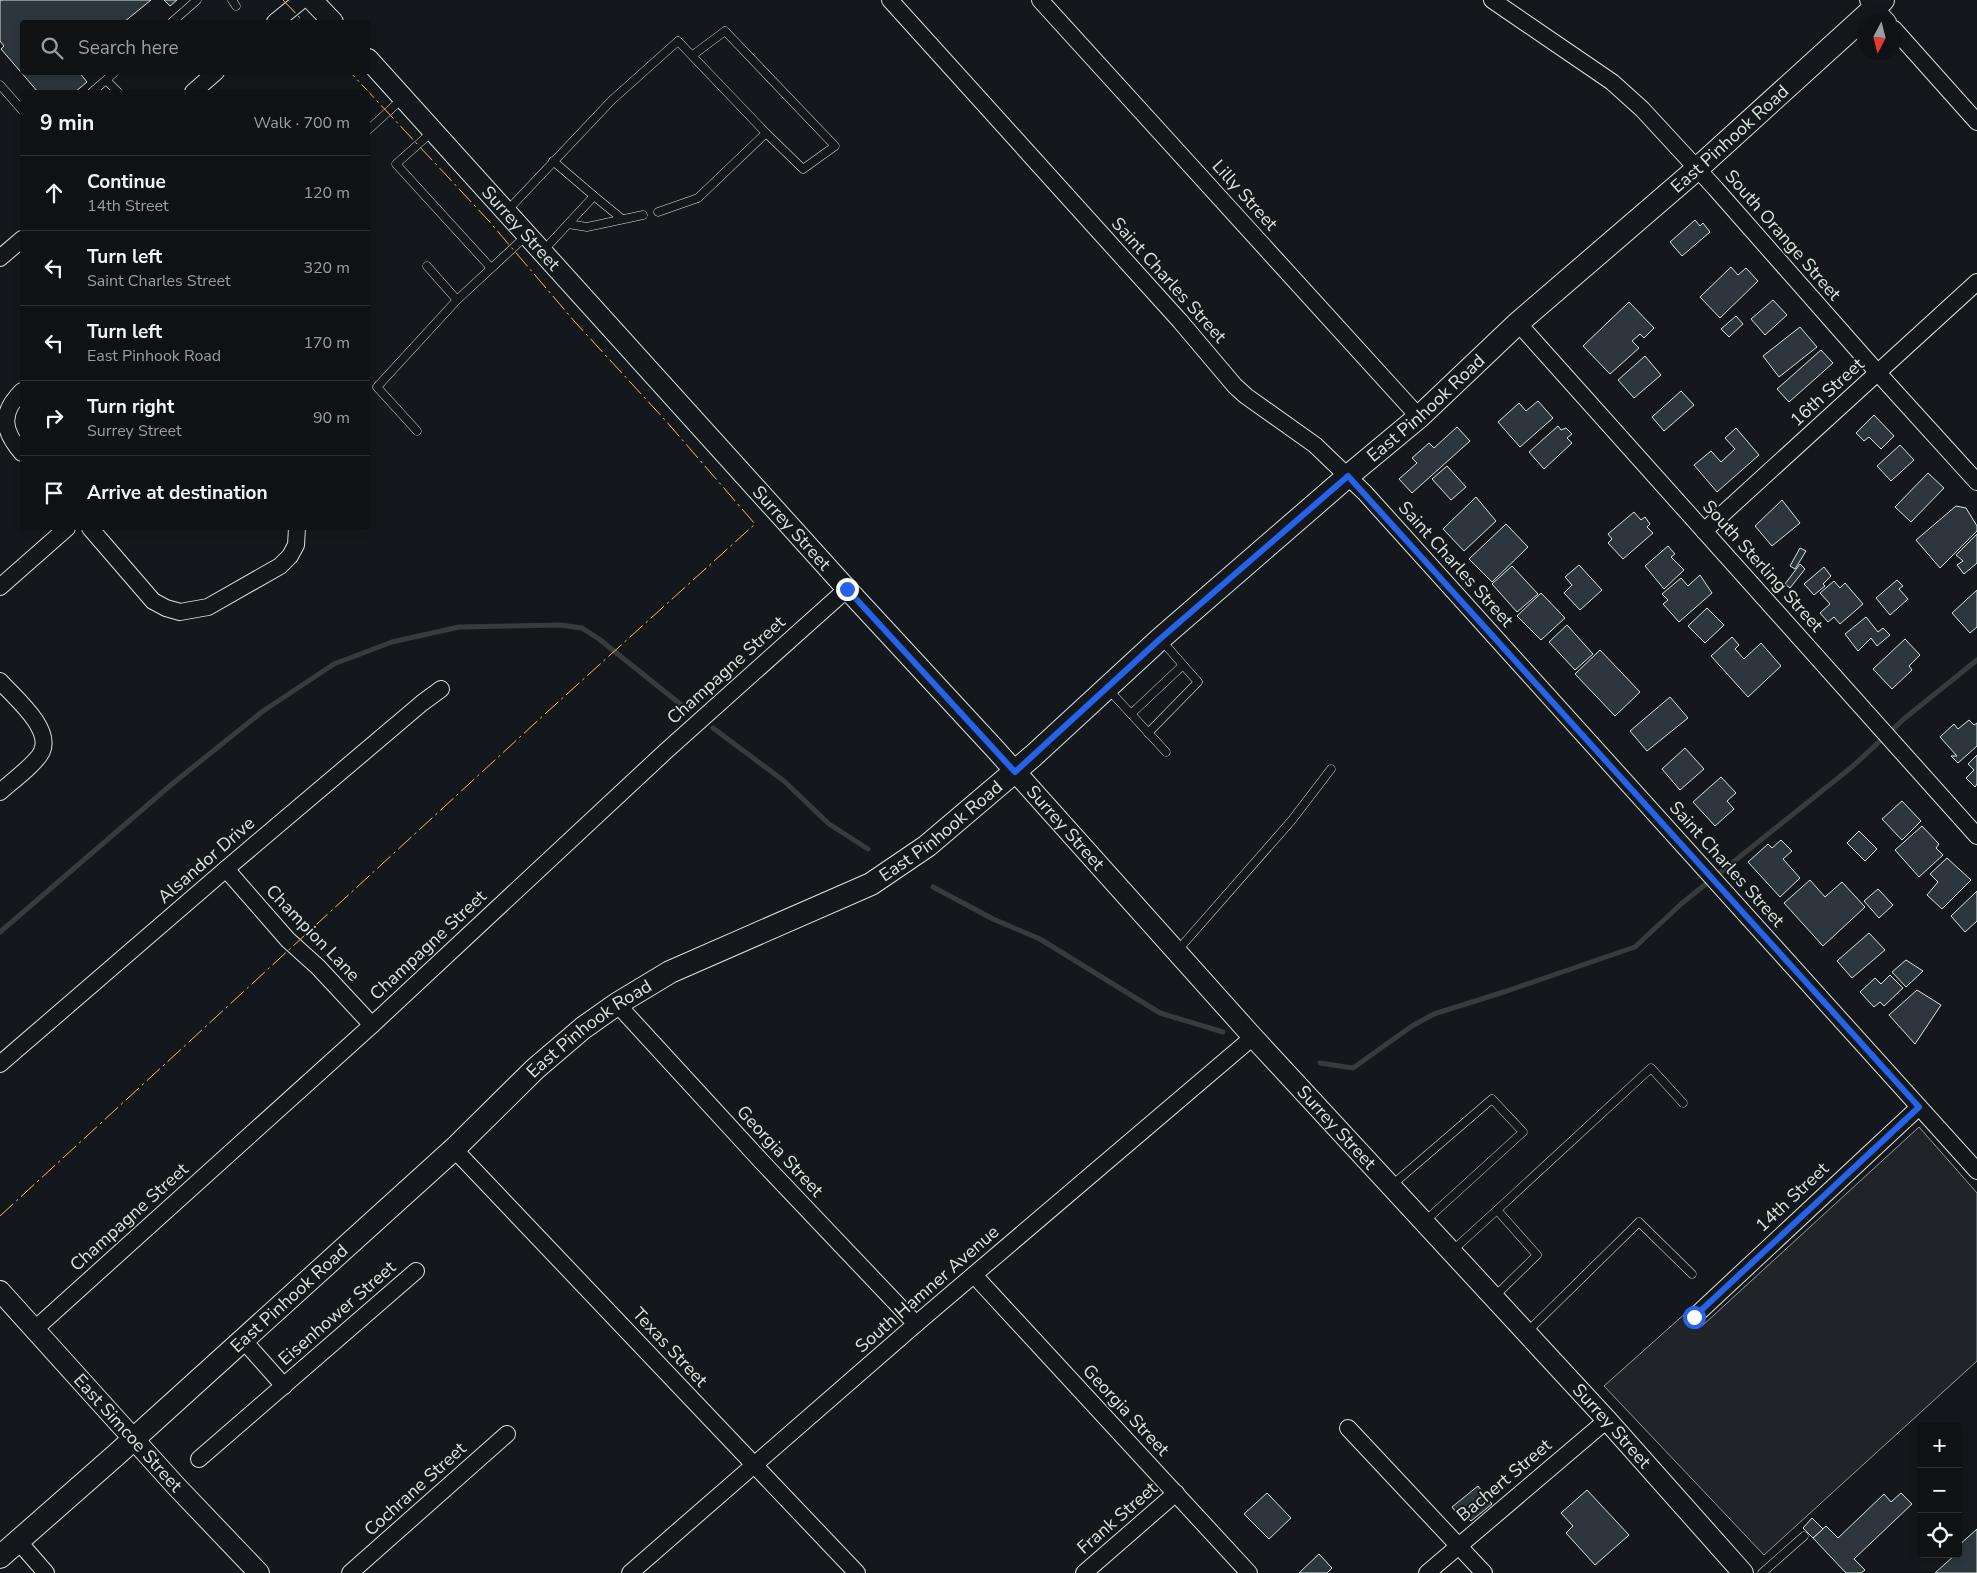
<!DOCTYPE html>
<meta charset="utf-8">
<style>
body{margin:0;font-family:"Nunito Sans",sans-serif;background:#1d2022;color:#f1f3f6}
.controls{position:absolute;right:15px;bottom:15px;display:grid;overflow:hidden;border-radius:5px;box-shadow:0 2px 8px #0003}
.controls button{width:45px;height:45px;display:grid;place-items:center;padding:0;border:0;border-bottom:1px solid #2f3234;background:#0f1215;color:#f1f3f6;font:25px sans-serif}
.compass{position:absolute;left:1857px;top:15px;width:45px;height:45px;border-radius:50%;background:#0f1215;box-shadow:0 2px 8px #0003;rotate:187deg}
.stop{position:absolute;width:15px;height:15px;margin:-11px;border:4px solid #2563eb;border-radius:50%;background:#fff}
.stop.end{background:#2563eb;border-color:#fff;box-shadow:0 1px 5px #0008}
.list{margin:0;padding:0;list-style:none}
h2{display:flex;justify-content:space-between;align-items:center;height:65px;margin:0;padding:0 20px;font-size:21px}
h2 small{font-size:16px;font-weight:400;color:#9b9ea0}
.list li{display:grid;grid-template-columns:32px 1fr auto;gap:15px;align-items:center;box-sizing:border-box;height:75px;padding:0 20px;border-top:1px solid #2f3234}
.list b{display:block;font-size:19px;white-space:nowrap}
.list p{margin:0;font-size:16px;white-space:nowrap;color:#9b9ea0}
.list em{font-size:16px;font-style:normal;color:#9b9ea0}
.icon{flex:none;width:28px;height:28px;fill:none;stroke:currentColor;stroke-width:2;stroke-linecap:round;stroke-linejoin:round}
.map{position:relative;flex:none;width:1977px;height:1573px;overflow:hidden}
.search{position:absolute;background:#0f1215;box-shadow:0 2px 8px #0003;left:20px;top:20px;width:350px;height:55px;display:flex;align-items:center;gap:12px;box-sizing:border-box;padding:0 18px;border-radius:5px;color:#9b9ea0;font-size:19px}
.panel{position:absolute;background:#0f1215;box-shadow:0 2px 8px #0003;left:20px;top:90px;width:350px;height:440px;border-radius:5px}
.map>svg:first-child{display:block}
.green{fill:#202428;stroke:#939e99}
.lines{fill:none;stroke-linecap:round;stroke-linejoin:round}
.stream{stroke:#363b3e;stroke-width:5}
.building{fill:#2c363c;stroke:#d8e6dc}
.service-casing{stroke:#d8e6dc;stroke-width:9}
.minor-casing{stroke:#d8e6dc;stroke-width:18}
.tertiary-casing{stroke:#d8e6dc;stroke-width:22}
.secondary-casing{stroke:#d8e6dc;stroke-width:24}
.service{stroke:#14181c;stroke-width:8}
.minor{stroke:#14181c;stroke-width:16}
.tertiary{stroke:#14181c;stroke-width:20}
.secondary{stroke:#14181c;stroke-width:22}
.power{stroke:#ffb74d;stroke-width:1;stroke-dasharray:18 4 2.5 4;stroke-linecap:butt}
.route{stroke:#2563eb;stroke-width:6}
.labels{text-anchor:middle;stroke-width:4;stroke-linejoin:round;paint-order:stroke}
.street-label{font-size:18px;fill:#d8e6dc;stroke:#14181c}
</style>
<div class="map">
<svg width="1977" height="1573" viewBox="0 0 1977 1573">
<rect width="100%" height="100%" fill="#14181c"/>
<!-- green -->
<polygon class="green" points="1919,1127 1977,1193 1977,1361 1764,1555 1604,1386 1688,1311 1702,1326"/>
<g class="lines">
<!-- stream -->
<g class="stream">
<polyline points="713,728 784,781 829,824 868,849"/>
<polyline points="933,887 993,919 1040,939 1160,1013 1223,1032"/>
<polyline points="0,932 172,784 263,711 334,664 392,642 459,627 560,625 582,628 599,639 689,711"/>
<polyline points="1320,1063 1353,1068 1412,1026 1434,1014 1507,991 1635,947 1681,904 1853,766 1905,718 1977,660"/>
</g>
</g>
<!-- building -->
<g class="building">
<polygon points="2,0 151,0 124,22 22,22 22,72 79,72 87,82 75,92 38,92 1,49 4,46 0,41 0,1"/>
<polygon points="164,0 177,0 170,6"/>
<polygon points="1695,220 1700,226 1703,223 1710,232 1682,256 1670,242"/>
<polygon points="1731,267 1738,275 1746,268 1758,281 1720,318 1700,297"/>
<polygon points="1773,300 1787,315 1765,335 1751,319"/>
<polygon points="1629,302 1654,328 1644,338 1640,334 1632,341 1639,348 1610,374 1583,346"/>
<polygon points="1736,316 1743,324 1729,337 1721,329"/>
<polygon points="1800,327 1817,347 1779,377 1763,356"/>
<polygon points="1821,350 1833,363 1789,402 1777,389"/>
<polygon points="1645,356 1661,375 1634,398 1618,380"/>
<polygon points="1681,391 1694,405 1664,431 1652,417"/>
<polygon points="1538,401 1553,418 1520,447 1498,422 1519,403 1526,411"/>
<polygon points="1874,415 1894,436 1881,449 1869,437 1864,441 1856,433"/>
<polygon points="1558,426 1561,430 1566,428 1572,434 1567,438 1572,443 1544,469 1529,452"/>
<polygon points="1457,427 1470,441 1412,493 1399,479 1417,463 1412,458 1429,443 1434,448"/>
<polygon points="1736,428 1759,455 1717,492 1694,465 1711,451 1721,462 1735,449 1725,438"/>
<polygon points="1900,445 1914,460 1891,481 1877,466"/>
<polygon points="1447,466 1466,487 1451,500 1432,479"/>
<polygon points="1928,473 1944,488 1911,522 1895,507"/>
<polygon points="1476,497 1496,521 1464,551 1443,529"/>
<polygon points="1782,500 1800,523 1772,546 1755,526"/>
<polygon points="1956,506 1966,508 1977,526 1977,531 1940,568 1916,540"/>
<polygon points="1634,512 1641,520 1645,517 1650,524 1647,527 1653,533 1623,559 1608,543 1612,539 1608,534"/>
<polygon points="1506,524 1528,547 1492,582 1469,559"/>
<polygon points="1977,534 1977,563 1964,574 1957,565 1963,561 1956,555"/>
<polygon points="1668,546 1675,554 1671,557 1684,570 1664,589 1645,566"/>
<polygon points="1800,548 1806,551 1795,569 1790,566"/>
<polygon points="1800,564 1805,569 1790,588 1785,584"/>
<polygon points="1579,565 1602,590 1580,610 1564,593 1572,585 1565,577"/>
<polygon points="1512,566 1538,594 1517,612 1492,584"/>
<polygon points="1824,567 1831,576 1823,584 1825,586 1814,595 1804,584"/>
<polygon points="1700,575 1712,593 1679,622 1663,604 1668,600 1662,594 1681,578 1688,586"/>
<polygon points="1897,580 1903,586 1899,589 1908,599 1890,615 1876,598"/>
<polygon points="1834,581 1840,588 1845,583 1863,604 1840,624 1834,617 1828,622 1820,613 1830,604 1820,593"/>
<polygon points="1977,590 1977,627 1970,633 1952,613"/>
<polygon points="1541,593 1565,618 1541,640 1517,616"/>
<polygon points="1707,608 1724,625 1705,643 1688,626"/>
<polygon points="1866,617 1878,632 1883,628 1890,635 1877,646 1871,638 1858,651 1845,634"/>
<polygon points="1567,625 1593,654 1575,670 1549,642"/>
<polygon points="1732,637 1739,645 1735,649 1744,659 1761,643 1781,666 1748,697 1711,656"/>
<polygon points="1905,639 1920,655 1909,666 1912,670 1892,689 1873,669"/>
<polygon points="1600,650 1640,692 1615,716 1575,674"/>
<polygon points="1670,697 1688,718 1647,751 1630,731"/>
<polygon points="1969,720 1974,725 1977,723 1977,746 1958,763 1951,756 1957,756 1940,737 1954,724 1958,729"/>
<polygon points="1685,748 1704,769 1680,790 1662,769"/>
<polygon points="1977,755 1977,784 1975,787 1966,778 1974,770 1968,764"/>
<polygon points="1721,777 1736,793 1727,801 1734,809 1715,826 1693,802"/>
<polygon points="1902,801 1921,821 1902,840 1882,819"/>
<polygon points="1922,826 1939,844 1936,848 1943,855 1919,877 1895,850"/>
<polygon points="1859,831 1877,849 1865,861 1847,843"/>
<polygon points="1781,840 1792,851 1783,859 1800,878 1780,897 1748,862 1768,844 1772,848"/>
<polygon points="1947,858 1971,880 1942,909 1927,895 1938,882 1930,874"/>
<polygon points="1810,880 1825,897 1842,882 1865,907 1823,946 1784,903"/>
<polygon points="1878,889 1893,905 1879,918 1864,901"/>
<polygon points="1977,891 1977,921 1965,932 1951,916"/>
<polygon points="1869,933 1885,950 1852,978 1837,961"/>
<polygon points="1906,960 1923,971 1906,987 1892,972"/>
<polygon points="1890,975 1903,988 1884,1006 1880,1002 1874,1007 1860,992 1875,978 1881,984"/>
<polygon points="1917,990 1941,1005 1915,1044 1889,1015"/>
<polygon points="1478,1486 1492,1504 1471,1521 1464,1514 1460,1517 1452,1507"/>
<polygon points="1587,1490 1629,1535 1595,1565 1566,1533 1573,1526 1561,1513"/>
<polygon points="1267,1493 1291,1518 1269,1539 1244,1514"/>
<polygon points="1901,1493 1912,1504 1854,1559 1865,1570 1861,1573 1846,1573 1813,1538 1826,1526 1838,1538 1884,1494 1891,1502"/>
<polygon points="1812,1518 1823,1529 1813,1538 1803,1528"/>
<polygon points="1977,1529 1977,1573 1935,1573 1956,1554 1958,1554 1958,1546"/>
<polygon points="1319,1554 1332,1568 1327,1573 1299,1573"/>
</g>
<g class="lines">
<!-- service casing -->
<g class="service-casing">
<g id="service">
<polyline points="232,0 236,6"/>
<polyline points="172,22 197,0"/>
<polyline points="693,55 725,31 835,146 803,169 766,133"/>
<polyline points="115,72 106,80 118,92"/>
<polyline points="0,85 22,110"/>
<polyline points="92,92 106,80"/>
<polyline points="368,130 403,98"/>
<polyline points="433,131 396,164 491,268"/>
<polyline points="594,196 622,219"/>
<polyline points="506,212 612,100 678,41 766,133 698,198 658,212"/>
<polyline points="568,224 587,227 643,215"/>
<polyline points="542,252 594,196 553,161"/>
<polyline points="427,266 457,300"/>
<polyline points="417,431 377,387 457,300 526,236"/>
<polyline points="1108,689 1166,752"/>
<polyline points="1131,714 1183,665"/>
<polyline points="1148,733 1198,682 1162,641"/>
<polyline points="1178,950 1292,820 1331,769"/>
<polyline points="1392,1185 1492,1099 1523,1132 1424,1222"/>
<polyline points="1452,1251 1497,1210"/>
<polyline points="1494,1297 1537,1255 1497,1210 1651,1068 1683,1103"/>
<polyline points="1527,1332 1639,1222 1692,1274"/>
<polyline points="1762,1573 1804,1536"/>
</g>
</g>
<!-- minor casing -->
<g class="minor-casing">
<g id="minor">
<polyline points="890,0 1180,321 1235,386 1246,396 1315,445 1365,493 1977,1171"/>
<polyline points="1040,0 1419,417"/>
<polyline points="1492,0 1612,82 1642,109 1715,188 1878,373 1977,482"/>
<polyline points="1868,0 1888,22"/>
<polyline points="275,22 302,0"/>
<polyline points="1894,29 1977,122"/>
<polyline points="193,92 216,72"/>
<polyline points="0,258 22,239"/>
<polyline points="1518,323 1977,836"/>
<path d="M22,391C0,413 2,430 22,453"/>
<polyline points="90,528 153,601 166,608 180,612 208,607 280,566 290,556 296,545 297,528"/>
<polyline points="1704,531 1977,282"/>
<polyline points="0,587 67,528"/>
<path d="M0,681C14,697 52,728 42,751C38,762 10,783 0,792"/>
<polyline points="226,869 288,940 318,967 372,1025"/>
<polyline points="617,1004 763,1163 916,1324"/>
<polyline points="0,1064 226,869 422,703 441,689"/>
<polyline points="454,1149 857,1573"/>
<polyline points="974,1275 1249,1573"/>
<polyline points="1694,1317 1919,1107"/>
<polyline points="35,1329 372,1025 666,751 847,589"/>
<polyline points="243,1340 284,1386"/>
<polyline points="1348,1428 1484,1573"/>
<polyline points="199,1459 416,1271"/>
<polyline points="19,1542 46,1573"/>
<polyline points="350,1573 507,1434"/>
<polyline points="630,1573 916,1324 1253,1037"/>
<polyline points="1084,1573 1176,1493"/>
<polyline points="1427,1573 1607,1420"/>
</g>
</g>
<!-- tertiary casing -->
<g class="tertiary-casing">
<g id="tertiary">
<polyline points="312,0 333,22"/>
<path id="s1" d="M368,59L847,589L995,749L1253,1037L1607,1420L1743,1573"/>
<path id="s2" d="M0,1291L176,1486L259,1573"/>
</g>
</g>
<!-- secondary casing -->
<g class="secondary-casing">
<g id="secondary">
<path id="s3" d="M0,1557L116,1455L454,1149L535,1069L583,1028L617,1004L670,972L871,884L927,846L1033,756L1160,639L1348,476L1419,417L1518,323L1698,168L1883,0"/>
</g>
</g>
<!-- service -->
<use href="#service" class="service"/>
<!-- minor -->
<use href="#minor" class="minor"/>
<!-- tertiary -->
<use href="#tertiary" class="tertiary"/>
<!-- secondary -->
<use href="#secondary" class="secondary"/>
<!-- power -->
<g class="power">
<polyline points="283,0 304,22"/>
<polyline points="0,1216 546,713 755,524 666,421 575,322 488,220 350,72"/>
</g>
</g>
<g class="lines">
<!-- route -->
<polyline class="route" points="847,589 1015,772 1160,639 1348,476 1919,1107 1694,1317"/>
</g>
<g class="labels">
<!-- street labels -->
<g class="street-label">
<text dy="6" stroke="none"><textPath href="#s3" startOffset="2248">East Pinhook Road</textPath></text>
<text transform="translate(1245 195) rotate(48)" y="6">Lilly Street</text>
<text dy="6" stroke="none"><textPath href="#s1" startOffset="228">Surrey Street</textPath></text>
<text transform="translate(1783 235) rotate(49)" y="6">South Orange Street</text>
<text transform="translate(1169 280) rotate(48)" y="6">Saint Charles Street</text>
<text transform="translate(1827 392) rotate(-42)" y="6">16th Street</text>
<text dy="6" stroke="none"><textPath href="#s3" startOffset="1842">East Pinhook Road</textPath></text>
<text dy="6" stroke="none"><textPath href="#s1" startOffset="632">Surrey Street</textPath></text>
<text transform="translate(1456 564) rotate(48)" y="6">Saint Charles Street</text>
<text transform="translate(1763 566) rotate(48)" y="6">South Sterling Street</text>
<text transform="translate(726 670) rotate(-42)" y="6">Champagne Street</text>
<text dy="6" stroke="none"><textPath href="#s1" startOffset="1038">Surrey Street</textPath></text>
<text dy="6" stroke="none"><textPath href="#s3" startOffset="1198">East Pinhook Road</textPath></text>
<text transform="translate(206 860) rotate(-41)" y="6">Alsandor Drive</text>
<text transform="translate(1727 864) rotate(48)" y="6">Saint Charles Street</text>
<text transform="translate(313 933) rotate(46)" y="6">Champion Lane</text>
<text transform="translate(428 945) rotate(-43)" y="6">Champagne Street</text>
<text dy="6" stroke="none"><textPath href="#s3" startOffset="792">East Pinhook Road</textPath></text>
<text dy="6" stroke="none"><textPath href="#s1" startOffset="1442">Surrey Street</textPath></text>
<text transform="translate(780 1151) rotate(47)" y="6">Georgia Street</text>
<text transform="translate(1792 1197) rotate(-43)" y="6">14th Street</text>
<text transform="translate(129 1217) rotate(-42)" y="6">Champagne Street</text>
<text transform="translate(927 1289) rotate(-41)" y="6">South Hamner Avenue</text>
<text dy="6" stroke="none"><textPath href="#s3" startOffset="388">East Pinhook Road</textPath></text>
<text transform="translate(337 1313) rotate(-41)" y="6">Eisenhower Street</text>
<text transform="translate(670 1347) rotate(47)" y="6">Texas Street</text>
<text transform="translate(1126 1410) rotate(47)" y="6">Georgia Street</text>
<text dy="6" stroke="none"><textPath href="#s1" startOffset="1848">Surrey Street</textPath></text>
<text dy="6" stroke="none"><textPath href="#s2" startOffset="191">East Simcoe Street</textPath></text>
<text transform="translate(1504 1480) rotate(-40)" y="6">Bachert Street</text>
<text transform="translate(415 1489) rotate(-42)" y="6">Cochrane Street</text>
<text transform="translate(1117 1518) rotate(-41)" y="6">Frank Street</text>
</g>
</g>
</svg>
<div class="controls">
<button>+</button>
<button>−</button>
<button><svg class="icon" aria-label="locate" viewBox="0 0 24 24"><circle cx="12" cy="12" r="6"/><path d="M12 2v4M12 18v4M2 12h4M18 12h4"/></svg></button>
</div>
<svg class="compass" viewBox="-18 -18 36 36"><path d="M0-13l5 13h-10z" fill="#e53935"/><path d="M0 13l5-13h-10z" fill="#9b9ea0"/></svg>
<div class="stop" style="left:1694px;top:1317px"></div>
<div class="stop end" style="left:847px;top:589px"></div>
<div class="search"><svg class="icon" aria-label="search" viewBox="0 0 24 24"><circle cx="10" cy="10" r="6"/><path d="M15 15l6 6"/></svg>Search here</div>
<section class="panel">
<h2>9 min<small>Walk · 700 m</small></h2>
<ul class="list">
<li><svg class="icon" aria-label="ahead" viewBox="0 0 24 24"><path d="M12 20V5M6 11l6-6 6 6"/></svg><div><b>Continue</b><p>14th Street</p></div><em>120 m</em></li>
<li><svg class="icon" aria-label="left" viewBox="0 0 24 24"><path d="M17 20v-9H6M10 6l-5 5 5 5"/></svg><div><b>Turn left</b><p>Saint Charles Street</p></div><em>320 m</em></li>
<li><svg class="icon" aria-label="left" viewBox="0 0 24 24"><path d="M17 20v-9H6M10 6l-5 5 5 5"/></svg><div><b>Turn left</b><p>East Pinhook Road</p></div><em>170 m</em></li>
<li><svg class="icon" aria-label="right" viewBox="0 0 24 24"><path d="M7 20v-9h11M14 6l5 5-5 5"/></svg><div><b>Turn right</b><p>Surrey Street</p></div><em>90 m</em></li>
<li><svg class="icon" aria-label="arrive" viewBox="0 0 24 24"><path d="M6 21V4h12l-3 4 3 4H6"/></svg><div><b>Arrive at destination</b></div></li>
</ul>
</section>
</div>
